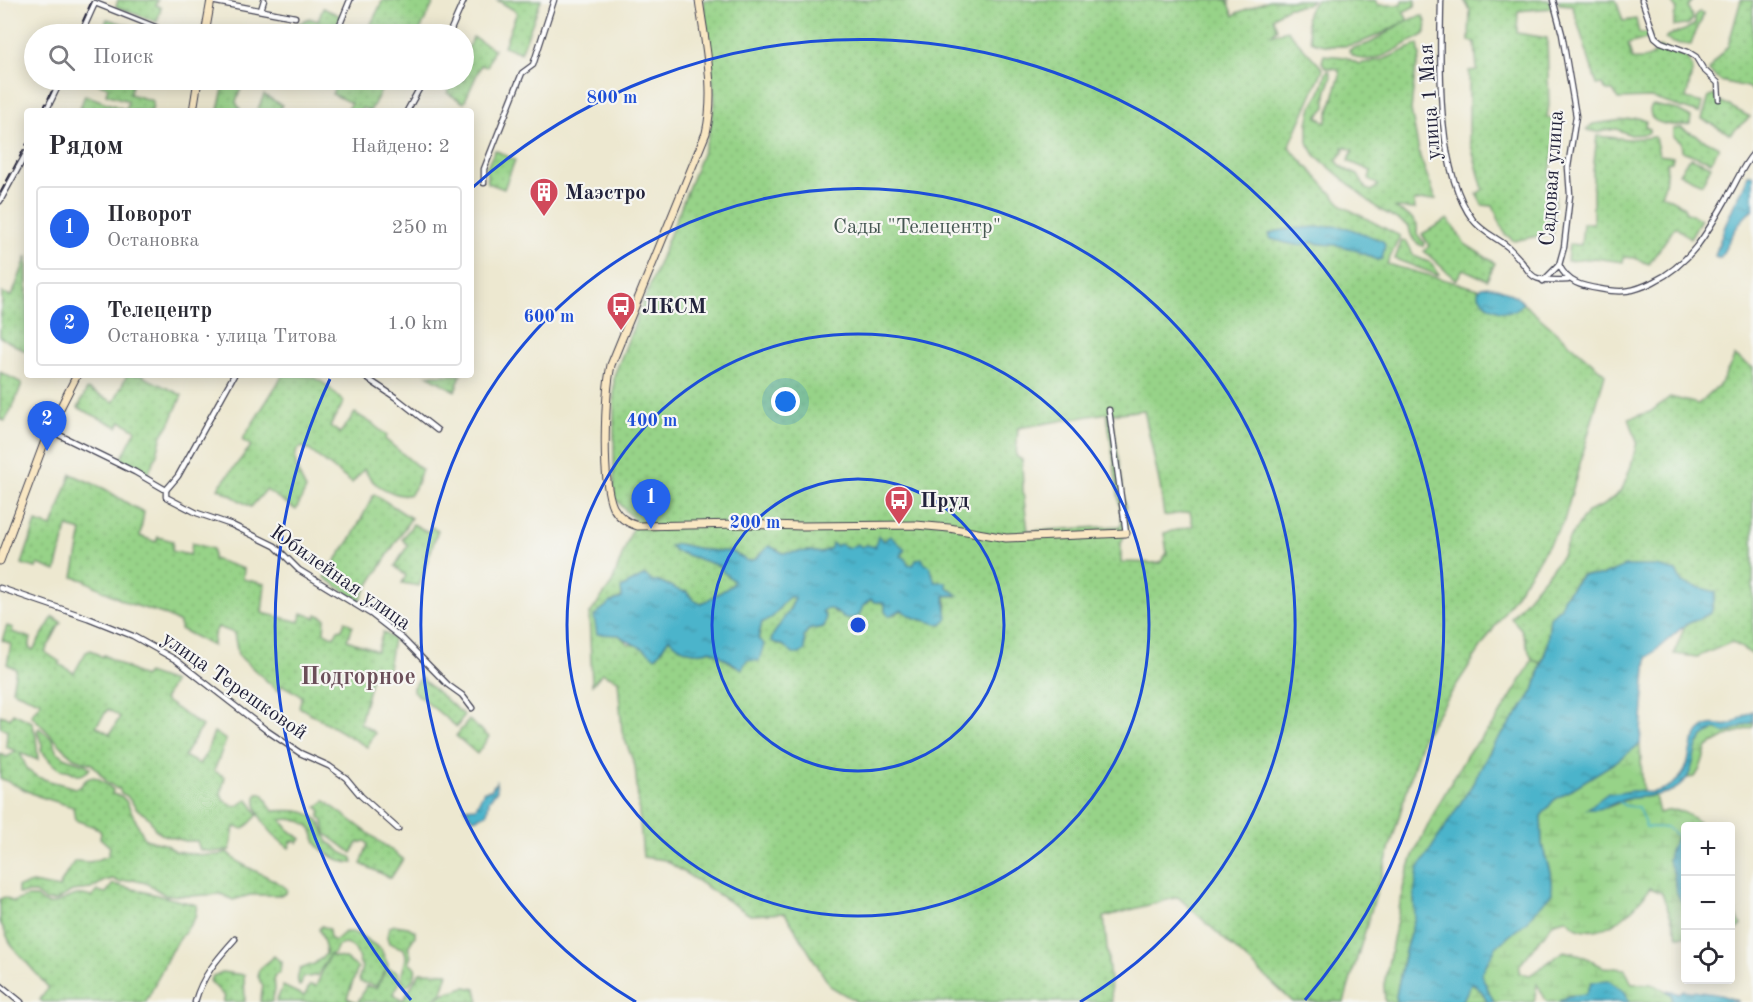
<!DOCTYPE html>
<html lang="ru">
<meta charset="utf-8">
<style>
body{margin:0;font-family:"Old Standard TT",serif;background:#f7f7f7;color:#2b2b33}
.controls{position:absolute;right:18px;bottom:18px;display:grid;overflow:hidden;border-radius:6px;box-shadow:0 3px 15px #0003}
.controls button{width:54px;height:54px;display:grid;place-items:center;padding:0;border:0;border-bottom:2px solid #e1e1e2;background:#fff;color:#2b2b33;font:30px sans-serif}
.you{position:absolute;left:786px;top:402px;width:21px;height:21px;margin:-15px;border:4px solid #fff;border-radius:50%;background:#1a73e8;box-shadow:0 0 0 9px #1a73e833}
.badge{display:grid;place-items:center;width:39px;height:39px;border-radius:50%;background:#2563eb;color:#fff;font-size:20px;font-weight:700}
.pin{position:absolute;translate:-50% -50px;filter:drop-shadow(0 2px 3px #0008)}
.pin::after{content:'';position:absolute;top:32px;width:21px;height:18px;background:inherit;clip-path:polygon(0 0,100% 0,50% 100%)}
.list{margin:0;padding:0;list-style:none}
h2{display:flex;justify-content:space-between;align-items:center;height:78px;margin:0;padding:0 24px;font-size:26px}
h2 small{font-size:20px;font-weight:400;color:#7c7c81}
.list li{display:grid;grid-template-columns:39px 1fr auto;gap:18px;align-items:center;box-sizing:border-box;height:84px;margin:0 12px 12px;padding:0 12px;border:2px solid #e1e1e2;border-radius:6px}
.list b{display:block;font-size:22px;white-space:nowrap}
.list p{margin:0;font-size:20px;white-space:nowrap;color:#7c7c81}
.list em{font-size:20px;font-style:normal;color:#7c7c81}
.icon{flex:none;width:33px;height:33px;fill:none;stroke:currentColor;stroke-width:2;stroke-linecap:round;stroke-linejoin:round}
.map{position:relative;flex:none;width:1753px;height:1002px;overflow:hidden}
.search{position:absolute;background:#fff;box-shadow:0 3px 15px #0003;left:24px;top:24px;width:450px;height:66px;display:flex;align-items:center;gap:15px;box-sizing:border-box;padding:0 21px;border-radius:33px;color:#7c7c81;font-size:22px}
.panel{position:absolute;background:#fff;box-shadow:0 3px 15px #0003;left:24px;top:108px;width:450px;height:270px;border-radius:6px}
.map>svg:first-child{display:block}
.green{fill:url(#green-dots);stroke:#5c7a62;stroke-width:1.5;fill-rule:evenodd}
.wetland{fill:url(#wetland-marsh);stroke:#5c7a62;stroke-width:1.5}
.water{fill:url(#water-ripples);stroke:#376b83;stroke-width:1.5}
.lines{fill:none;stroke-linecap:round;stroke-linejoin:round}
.stream{stroke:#4cb4cb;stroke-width:1.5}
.street-casing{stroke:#404051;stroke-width:7}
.secondary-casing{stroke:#404051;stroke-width:9}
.street{stroke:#fff;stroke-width:4.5}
.secondary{stroke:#f9e7c3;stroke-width:7}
.rail{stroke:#22223b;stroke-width:1.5;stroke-dasharray:9 4.5;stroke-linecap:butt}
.ring{fill:none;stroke:#1d4ed8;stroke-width:3}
.labels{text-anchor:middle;stroke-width:4.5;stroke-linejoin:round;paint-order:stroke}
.street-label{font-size:21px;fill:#22223b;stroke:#f6f6f2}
.poi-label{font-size:21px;font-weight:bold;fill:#22223b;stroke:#f6f6f2;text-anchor:start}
.park-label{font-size:21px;fill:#455752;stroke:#f6f6f2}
.quarter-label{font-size:24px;font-weight:bold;fill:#6b4f59;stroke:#f6f6f2}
.centre{fill:#1d4ed8;stroke:#f6f6f2;stroke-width:3}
.ring-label{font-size:18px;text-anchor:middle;font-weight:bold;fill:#1d4ed8;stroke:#f6f6f2;stroke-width:4.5;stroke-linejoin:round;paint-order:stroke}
</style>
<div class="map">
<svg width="1753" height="1002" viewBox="0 0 1753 1002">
<defs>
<pattern id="green-dots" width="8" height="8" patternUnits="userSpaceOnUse" patternTransform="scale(1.5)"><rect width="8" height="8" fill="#97d388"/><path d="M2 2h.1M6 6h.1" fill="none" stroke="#82b576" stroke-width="1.8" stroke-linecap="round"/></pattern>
<pattern id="wetland-marsh" width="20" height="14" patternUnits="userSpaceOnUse" patternTransform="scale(1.5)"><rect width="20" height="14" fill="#97d388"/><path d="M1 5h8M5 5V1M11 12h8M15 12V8" fill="none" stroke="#82b576"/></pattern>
<pattern id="water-ripples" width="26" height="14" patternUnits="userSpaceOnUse" patternTransform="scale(1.5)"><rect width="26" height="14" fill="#4cb4cb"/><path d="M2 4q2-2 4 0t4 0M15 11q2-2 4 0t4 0" fill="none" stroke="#3f92a6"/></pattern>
</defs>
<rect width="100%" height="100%" fill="#f6f6f2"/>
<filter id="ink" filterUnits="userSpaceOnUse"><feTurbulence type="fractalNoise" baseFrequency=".0167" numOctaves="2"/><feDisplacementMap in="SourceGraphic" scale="12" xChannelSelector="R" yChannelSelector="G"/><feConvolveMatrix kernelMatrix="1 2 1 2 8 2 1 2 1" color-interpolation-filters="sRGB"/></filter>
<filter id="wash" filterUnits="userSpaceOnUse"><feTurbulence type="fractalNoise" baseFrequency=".008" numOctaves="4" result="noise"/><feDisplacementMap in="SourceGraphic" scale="24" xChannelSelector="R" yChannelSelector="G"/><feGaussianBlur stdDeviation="1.35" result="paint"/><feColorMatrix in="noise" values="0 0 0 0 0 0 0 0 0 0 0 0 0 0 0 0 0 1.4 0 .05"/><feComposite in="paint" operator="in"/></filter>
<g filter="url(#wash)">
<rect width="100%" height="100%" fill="#ede8d0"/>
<!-- green -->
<g class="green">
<polygon points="118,0 158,0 156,5 161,8 157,22 116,7"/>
<polygon points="383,0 425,0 433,4 418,34 366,34"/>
<polygon points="497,0 541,0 521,53 504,46 517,12"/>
<path d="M703,0H1231L1228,1L1234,16L1237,13L1269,0H1313C1303,7 1301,5 1290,7C1284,8 1278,14 1273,18L1277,28L1271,35L1287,30L1323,69L1289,147L1344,207L1400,236L1387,264L1519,300L1605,374L1564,521L1423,736L1344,1002H1293L1178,897L1104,917L1112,1002H857L830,986L785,913L750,915L665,860L643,857L635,766L622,732L618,680L602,673L592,685L589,615L612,583L635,521L614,497V376L707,141L715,102ZM1144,410L1160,486L1164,516L1190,512L1193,526L1164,533L1167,553L1160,563L1121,562V544L1128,525L1112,414ZM1107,413L1122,523L1120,526L1028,531L1023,491L1022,460L1016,456L1018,428ZM881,538L884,542L887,539L903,553L900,556L908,564L930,573L935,582L955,596L944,595L947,605L942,625L915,618L901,610L895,615L881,602H874L871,599L863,606L836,614L831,608H827L822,612L825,614L826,620L823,627L808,630L804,636L805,643L784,646L775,643L773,635L785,619L795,597H789L781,603L778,611L762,622L754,660H747L735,666L711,650C696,656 679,650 669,637L658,655L639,645L628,644L619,635L604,633L611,602L660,581L680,591L687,592L693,600L701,605L731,586L735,581L723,572L720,566L675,551L679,544L705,550L733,552L747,561L754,560L769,546L783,553H793L810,551L821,553L836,547L845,546L849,548L876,547Z"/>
<path d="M1317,0H1375L1378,5H1401L1402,0H1416L1415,6L1403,12L1408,20C1376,36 1348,56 1311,41C1307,22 1301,15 1317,0Z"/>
<polygon points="1464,0 1550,0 1552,8 1518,11 1517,33 1547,38 1549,105 1547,117 1559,121 1547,189 1555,193 1553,233 1514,241 1505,234 1493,206 1482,205 1477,194 1483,189 1469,138 1469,71 1477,70 1475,42 1469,41 1470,10"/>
<path d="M1558,0H1616L1623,21L1636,19L1639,33H1650V38L1628,44L1632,59C1645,60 1651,59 1659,47L1686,57L1693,68L1686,99L1703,103L1699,113L1651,98L1618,99L1613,91H1607L1602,84L1597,85L1572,5L1559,4Z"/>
<polygon points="1670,0 1693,0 1688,7 1693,19 1688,25 1674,26 1674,17 1677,10"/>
<polygon points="1741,0 1753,0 1753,91 1747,87 1720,81 1709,71 1713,63 1728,46"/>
<polygon points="323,8 341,16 332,34 293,34 294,24 300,23 309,18 318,21"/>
<path d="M1699,12L1703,13C1703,23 1693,33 1691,45L1673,43L1665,39L1667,36L1685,30L1695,24V15Z"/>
<path d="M1423,16C1427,21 1428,28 1424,34C1420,39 1413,40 1408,43C1392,52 1369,68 1351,54L1349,50C1356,46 1364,46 1372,42C1387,34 1405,18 1423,16Z"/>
<polygon points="107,19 127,25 143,34 102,34"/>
<polygon points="473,37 494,49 487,67 481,65 464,103 447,93 453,80 464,80 464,57"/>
<path d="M1418,44L1420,57L1415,73L1411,110L1420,157L1436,199L1414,201L1415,209L1394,208L1411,217L1417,225V234L1424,243L1423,246C1414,244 1410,235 1409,226L1377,208L1315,155L1308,143V123L1312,106L1320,93L1327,71L1329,70C1335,81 1326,85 1326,96C1326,100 1326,103 1326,107L1317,117L1326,122L1340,75L1338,69L1325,67L1322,62L1324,55L1345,57L1359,64L1385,59ZM1343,147L1353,150L1348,161L1371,171L1369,179L1378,185L1372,191L1366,189L1358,175C1349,172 1341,168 1336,160L1344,152Z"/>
<polygon points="89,80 133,80 130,94 153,101 152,111 79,111 85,95 126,110 128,101 106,94 108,87"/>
<polygon points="338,80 387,80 370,111 362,108 360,111 347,111 351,103 332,94"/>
<polygon points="224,85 241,88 236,102 241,111 218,110"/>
<polygon points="264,95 282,105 279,111 257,111"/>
<polygon points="1715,95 1716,99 1750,117 1730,134 1702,119 1709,97"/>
<path d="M1653,105L1678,110L1691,117L1690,124C1682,127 1658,125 1652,118C1650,115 1650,112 1650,108Z"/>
<polygon points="1638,118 1646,121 1645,127 1650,129 1649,132 1646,134 1631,135 1616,129 1598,132 1586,130 1593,124"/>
<polygon points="1681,128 1719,147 1711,162 1682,151 1681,142 1673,137 1673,129"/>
<path d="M1597,136L1628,139L1655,137L1659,155L1673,157L1672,162L1667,163L1665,185L1661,194L1685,207V212L1701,219L1690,238L1675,227L1649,264L1634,258L1624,257L1623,262L1594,258C1590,259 1573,261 1567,261L1569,244L1581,245L1583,223H1593V171Z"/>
<polygon points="495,150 515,160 504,189 488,183 486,169"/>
<polygon points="1691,158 1711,166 1702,184 1679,174 1687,161"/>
<polygon points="1448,219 1465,244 1495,263 1487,280 1463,269 1456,280 1424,251 1429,246 1422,234"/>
<polygon points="1402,240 1407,242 1414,256 1431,263 1439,274 1437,275 1395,259"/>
<path d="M27,256V352L0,337C0,322 2,308 2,293L12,296Z"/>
<polygon points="1735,356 1753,368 1753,655 1732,642 1697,657 1674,654 1685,625 1711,613 1682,583 1625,566 1601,576 1581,575 1563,598 1562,607 1550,618 1547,646 1541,663 1532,660 1521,629 1511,618 1561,557 1569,539 1587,512 1604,505 1622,490 1631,466 1637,442 1629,418 1650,412 1670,397 1698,404 1721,383"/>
<polygon points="0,372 22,383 15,402 5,421 0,419"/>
<polygon points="127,375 144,375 144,377 182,395 170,423 162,435 157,454 148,474 121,459 136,430 121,421 118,427 78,408 87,389 114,402"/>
<path d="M283,375C319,375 318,377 344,402L330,426L340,433L355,413L373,424L387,436L385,439L422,470C419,476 417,487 412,492C405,501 383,489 376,484C371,480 367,474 364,469L352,483L309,450L302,447L297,450C292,464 299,475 306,489L296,510L266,490L251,507L218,488L251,446L242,440Z"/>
<polygon points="427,375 461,375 455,391"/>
<polygon points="71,474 105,489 130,505 144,512 140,536 156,542 158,537 173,541 172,551 190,555 192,543 213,549 213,559 244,569 243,579 265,584 262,613 300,622 302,613 316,618 317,614 325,618 324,632 334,637 338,630 342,629 345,621 353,626 347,640 377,651 383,632 393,639 387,675 374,669 360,723 375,733 367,747 299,707 302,696 282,685 278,691 238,655 234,633 218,627 214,635 213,646 180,629 180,623 163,614 127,603 84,580 73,577 82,531 67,527 56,571 38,564 36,568 22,564 36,522 52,527"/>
<polygon points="374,494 411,518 359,601 324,577 352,537"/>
<polygon points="413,524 428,532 432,527 438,530 419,586 402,583 406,576 395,566 408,545 402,539"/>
<path d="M53,617L61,622L45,652L60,662L59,664L74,673L86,652L91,650L102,657L104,655L143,677L147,673L173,682L164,700L202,726L184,756L199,764L206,754L214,732L226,740L214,771L225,777L221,793L223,800L236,807L248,799L258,815L244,829L234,827L230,850L214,852L200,850L197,841H185L161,834L155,829L149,818L136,808L127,796L121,793L119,788L117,789L107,782L92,764L74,758L69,754L31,715L41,702L12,690L16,669L7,664L11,644L2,640L7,626L13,628L12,632L31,638L29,648L33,650ZM108,709L120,717L110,734L96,726Z"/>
<polygon points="421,678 464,715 457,727 413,691 413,687"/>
<path d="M13,713L32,722L36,736L38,760L20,753C23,758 25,767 29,771C40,781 62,783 75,788L80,787C91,769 101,779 113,790L112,794L121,796L126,801L145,839L167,845L175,851L202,855H218L227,852C243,870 268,873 287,889L286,893L282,895H250L233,900L221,894L190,896L165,895L146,883L133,880L119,882L113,879L104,881L91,889L72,891L56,901H45L35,893L18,894V887L32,883L59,888C60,884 71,865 75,861L90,862L108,856L110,847L100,838L101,833L99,829L92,826L75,820L73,807L38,796L0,778V754L7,757L15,752H18L6,747L7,730L0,727V715L10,718Z"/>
<polygon points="469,720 489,737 477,754 456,736"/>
<path d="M39,728L53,740L56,751L68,759L85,764L90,768L88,771C80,777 78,776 70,771C67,770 63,770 60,769C52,766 47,756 41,751L42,745L37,731Z"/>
<path d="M257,794H263C268,799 268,806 273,811C290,810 309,808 320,823C324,829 325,837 328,842C334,845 336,848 341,852C345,855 349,855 352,858L353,863C342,864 322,852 316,843C314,839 314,833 311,829C305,820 290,818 281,820L288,829L301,839L298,843L295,841L291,842L289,848C275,838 250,813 257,794Z"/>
<polygon points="325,801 403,859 391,878 361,864 368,844 365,841 358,843 352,853 326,834 323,821 319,817 321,811 317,807"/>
<path d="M113,884L197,905L195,918L171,951L146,1002H43L40,1000L48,987L12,946L0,922V899L5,897L13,902L26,897H36C52,913 60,898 77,895C82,894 87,896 92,897L97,891L106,893Z"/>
<path d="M395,925L408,927L415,931V936L408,947L411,956L409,962L415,967C417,975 412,983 405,987C395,974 411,963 404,949L389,943L387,937L389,927Z"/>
<path d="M322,926L329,929L330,938L335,941L345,932H352L361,936L381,949L388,965L387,968L398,972L399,984L393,994L403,1000L420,972L448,973L442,992L430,1002H358L366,986L376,988L386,970L376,986L360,982L359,978L362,967C356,958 360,946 344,944L338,946L334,953L329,955L346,959L358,968L347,998L356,1002H276L283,986L304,996L310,985L316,986L329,956L318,975L303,978L301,985L299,986C296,980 298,974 300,969L314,964L326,954C326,947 322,936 319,929Z"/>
<path d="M274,956L281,962L280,972L274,976L275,990L272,1002H260L263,986C250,967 264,969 274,956Z"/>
<polygon points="222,972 244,975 245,1002 223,1002 225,997 210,981 213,976"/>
<polygon points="465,987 476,989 479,1002 434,1002 442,994"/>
</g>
<!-- wetland -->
<g class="wetland">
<polygon points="1532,660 1541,663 1535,688 1521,710 1494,744 1414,895 1415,917 1405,951 1396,996 1396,1002 1385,1002 1384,985 1404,884 1412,858 1438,805 1468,753 1496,721 1523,677"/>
<polygon points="1753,722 1753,727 1729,735 1707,747 1700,769 1695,777 1687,778 1697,745 1704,735 1717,729 1725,733"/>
<path d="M1640,744L1643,792C1623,789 1618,793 1606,808L1631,798L1655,796L1659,813C1679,805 1689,815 1704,826H1686L1685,936H1678L1662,893L1650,888C1635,909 1607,939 1578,928C1574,927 1570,922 1566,919L1554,922L1520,965L1519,973L1530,975L1564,951L1581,955L1603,967L1625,969L1632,984C1651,982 1656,984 1672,995V1002H1629L1625,992L1569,996L1558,1002H1547L1537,984L1534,1002H1494L1481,974L1496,947L1527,921L1551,893L1550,872L1542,845L1541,816L1554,800L1614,763Z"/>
<polygon points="1731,901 1741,925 1731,935 1730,935"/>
<polygon points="1471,982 1482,992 1487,1002 1460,1002 1464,998"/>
</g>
<!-- water -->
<g class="water">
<path d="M1753,174V210C1736,222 1730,241 1720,258L1715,256C1720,239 1726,222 1734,205C1739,195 1745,187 1748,175Z"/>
<path d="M1333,226L1348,228L1383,241L1385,245L1382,259L1377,260C1365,254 1350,247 1336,245C1327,244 1320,245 1312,242C1297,249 1287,242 1271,239L1269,234C1286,227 1314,228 1333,226Z"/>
<path d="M1488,286C1501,288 1513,293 1523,302C1514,321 1482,309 1478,292L1481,287Z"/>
<path d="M878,536L884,541L890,536L905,549L901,556L905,558L908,564L913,565L917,559L922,558L925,564L930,566L935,582H946L947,587L958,595L944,596L947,618L942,625L915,618L901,610L889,616L885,612V606L882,602H874L871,599L863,606L859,616C841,624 840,610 827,608L822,612L825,614L826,620L823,627L808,630L804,636L805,650L800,654H793L784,646L771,641L773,635L790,609L795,598L789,597C779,605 776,620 762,622L758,639L764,644L759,661L747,660L742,669L711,650C696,656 679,650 669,638L658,655L654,657C643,645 630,645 619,635L597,634L594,616L611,602L622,598L621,588L645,575L653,582C665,580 674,591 687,592L693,600L701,604L731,586L734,581L723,572L720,566L675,551L670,546L679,544L705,550L733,552L747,561L754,560L769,546L783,553L810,551L821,553L831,548L832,543L836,546L840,544L849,548L858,544L861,547L867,545L875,547Z"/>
<polygon points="1625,566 1656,566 1676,571 1682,583 1716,592 1711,613 1685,625 1647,658 1640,744 1614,763 1554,800 1541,816 1542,845 1550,872 1552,893 1527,921 1496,947 1481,974 1494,1002 1487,1002 1482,992 1472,982 1464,998 1460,1002 1396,1002 1396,996 1405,951 1415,917 1414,895 1418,869 1472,785 1494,744 1521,710 1535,688 1547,646 1550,617 1561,607 1563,598 1582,575 1601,576"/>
<path d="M1753,711V722L1725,733L1717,729C1686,742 1701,755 1687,778C1674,797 1652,795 1632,798C1614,800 1607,811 1587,809L1608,793C1617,795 1622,792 1631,791C1638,790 1646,794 1653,792C1668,790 1683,779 1687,765C1691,752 1690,740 1700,731C1712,719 1719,728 1729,725C1738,722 1744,714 1753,711Z"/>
<polygon points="496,782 497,790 489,801 487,814 474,819 470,816 465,808 476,807 484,791 491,790"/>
<polygon points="1677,836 1685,837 1685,910 1676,891 1674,874 1668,860 1670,850"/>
<polygon points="1609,981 1625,992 1629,1002 1558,1002 1569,996 1586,994 1592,982"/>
<path d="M1683,990C1703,992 1721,993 1739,1002H1672V995L1666,991L1679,993Z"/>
</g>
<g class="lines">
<!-- stream -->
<polyline class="stream" points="1619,802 1626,806 1638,807 1646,827 1668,828 1677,836"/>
</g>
</g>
<g filter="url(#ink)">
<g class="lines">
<!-- street casing -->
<g class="street-casing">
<g id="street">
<path d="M1441,0C1440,62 1435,169 1473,220C1483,233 1498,238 1509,248C1538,275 1521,282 1568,280"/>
<polyline points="1642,0 1655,37 1661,42 1688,52 1696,57 1703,69 1718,83 1719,99"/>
<polyline points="211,1 295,17"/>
<polyline points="261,10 264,0"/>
<polyline points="81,34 95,3 173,34"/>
<polyline points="336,34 350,0"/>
<polyline points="449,34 464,0"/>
<polyline points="46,111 61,80"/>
<polyline points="407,111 424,80"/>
<polyline points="484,183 484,169 522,73 533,65 554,0"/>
<polyline points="0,201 27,152"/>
<path d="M1559,265C1568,283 1581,286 1600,289C1622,293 1633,292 1653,282C1693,263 1711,226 1732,189C1738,178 1744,164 1753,154"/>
<polyline points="1543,281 1559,265 1564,247 1570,195 1568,167 1576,116 1562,34 1553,0"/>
<polyline points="362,375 395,397 437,430"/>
<polyline points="1109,410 1126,533"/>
<polyline points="49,430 135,472 166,490 166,497 197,513 232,525 275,546 299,570 371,614 403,639 448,685 462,695 472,708"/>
<polyline points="166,490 178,476 234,375"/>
<polyline points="0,588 88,618 133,636 176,660 266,730 300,753 329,766 346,778 361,796 398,829"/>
<polyline points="0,985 21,1002"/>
<path d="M195,1002C202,976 218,958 235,939"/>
</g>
</g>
<!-- secondary casing -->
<g class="secondary-casing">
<g id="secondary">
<path d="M699,0C705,44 716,89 706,133L611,365C605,394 601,481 613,507C619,518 627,523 638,526L741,524L801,526L916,525L949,528L1006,538L1126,533"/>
<polyline points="205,34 211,0"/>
<polyline points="193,111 198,80"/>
<polyline points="0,561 49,430 77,375"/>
</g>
</g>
<!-- street -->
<use href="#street" class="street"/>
<!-- secondary -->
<use href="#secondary" class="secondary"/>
<!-- rail -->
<g class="rail">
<polyline points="77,34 92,0"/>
<polyline points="42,111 57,80"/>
<polyline points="0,193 27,143"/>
</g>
</g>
</g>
<!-- distance rings -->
<g class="ring">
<circle cx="858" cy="625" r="146"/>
<circle cx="858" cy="625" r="291"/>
<path d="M636 1002A437 437 0 1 1 1080 1002"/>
<path d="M411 1000A583 583 0 0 1 330 379M472 188A583 583 0 0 1 1305 1000"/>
</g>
<!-- icons -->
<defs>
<g id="building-pin" transform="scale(1.5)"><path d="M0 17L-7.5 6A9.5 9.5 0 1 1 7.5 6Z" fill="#d1495b" stroke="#f6f6f2"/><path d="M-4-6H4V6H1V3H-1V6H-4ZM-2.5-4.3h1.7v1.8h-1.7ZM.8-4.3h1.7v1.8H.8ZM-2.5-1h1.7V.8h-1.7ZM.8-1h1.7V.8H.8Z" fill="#fff"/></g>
<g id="bus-pin" transform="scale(1.5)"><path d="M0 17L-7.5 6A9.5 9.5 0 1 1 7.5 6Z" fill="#d1495b" stroke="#f6f6f2"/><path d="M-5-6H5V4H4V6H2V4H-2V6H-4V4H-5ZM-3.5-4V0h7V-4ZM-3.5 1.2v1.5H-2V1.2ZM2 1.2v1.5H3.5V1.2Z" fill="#fff"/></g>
</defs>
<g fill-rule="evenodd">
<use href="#building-pin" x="544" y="192"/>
<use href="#bus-pin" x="621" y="306"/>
<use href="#bus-pin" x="899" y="500"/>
</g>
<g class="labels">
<!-- street labels -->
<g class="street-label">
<text transform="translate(1429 102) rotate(-94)" y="7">улица 1 Мая</text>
<text transform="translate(1551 178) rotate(-86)" y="7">Садовая улица</text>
<text transform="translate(341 577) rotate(35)" y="7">Юбилейная улица</text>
<text transform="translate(235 685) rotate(35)" y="7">улица Терешковой</text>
</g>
<!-- poi labels -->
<g class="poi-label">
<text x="565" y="199">Маэстро</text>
<text x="642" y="313">ЛКСМ</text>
<text x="920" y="507">Пруд</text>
</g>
<!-- park labels -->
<g class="park-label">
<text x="917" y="233">Сады "Телецентр"</text>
</g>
<!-- quarter labels -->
<g class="quarter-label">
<text x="358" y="684">Подгорное</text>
</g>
</g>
<circle cx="858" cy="625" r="9" class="centre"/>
<g class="ring-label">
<text x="612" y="103">800 m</text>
<text x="549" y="322">600 m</text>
<text x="652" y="426">400 m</text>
<text x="755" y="528">200 m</text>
</g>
</svg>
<div class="controls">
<button>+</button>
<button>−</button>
<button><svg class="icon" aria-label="locate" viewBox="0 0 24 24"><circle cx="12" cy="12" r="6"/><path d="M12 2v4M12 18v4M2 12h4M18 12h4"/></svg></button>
</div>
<div class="you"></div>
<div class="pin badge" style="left:651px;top:529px">1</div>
<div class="pin badge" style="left:47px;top:451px">2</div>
<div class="search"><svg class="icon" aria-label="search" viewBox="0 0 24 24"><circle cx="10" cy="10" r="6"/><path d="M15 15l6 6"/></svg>Поиск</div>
<section class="panel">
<h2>Рядом<small>Найдено: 2</small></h2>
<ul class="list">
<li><span class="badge">1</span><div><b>Поворот</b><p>Остановка</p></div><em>250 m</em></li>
<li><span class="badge">2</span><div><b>Телецентр</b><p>Остановка · улица Титова</p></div><em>1.0 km</em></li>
</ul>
</section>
</div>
